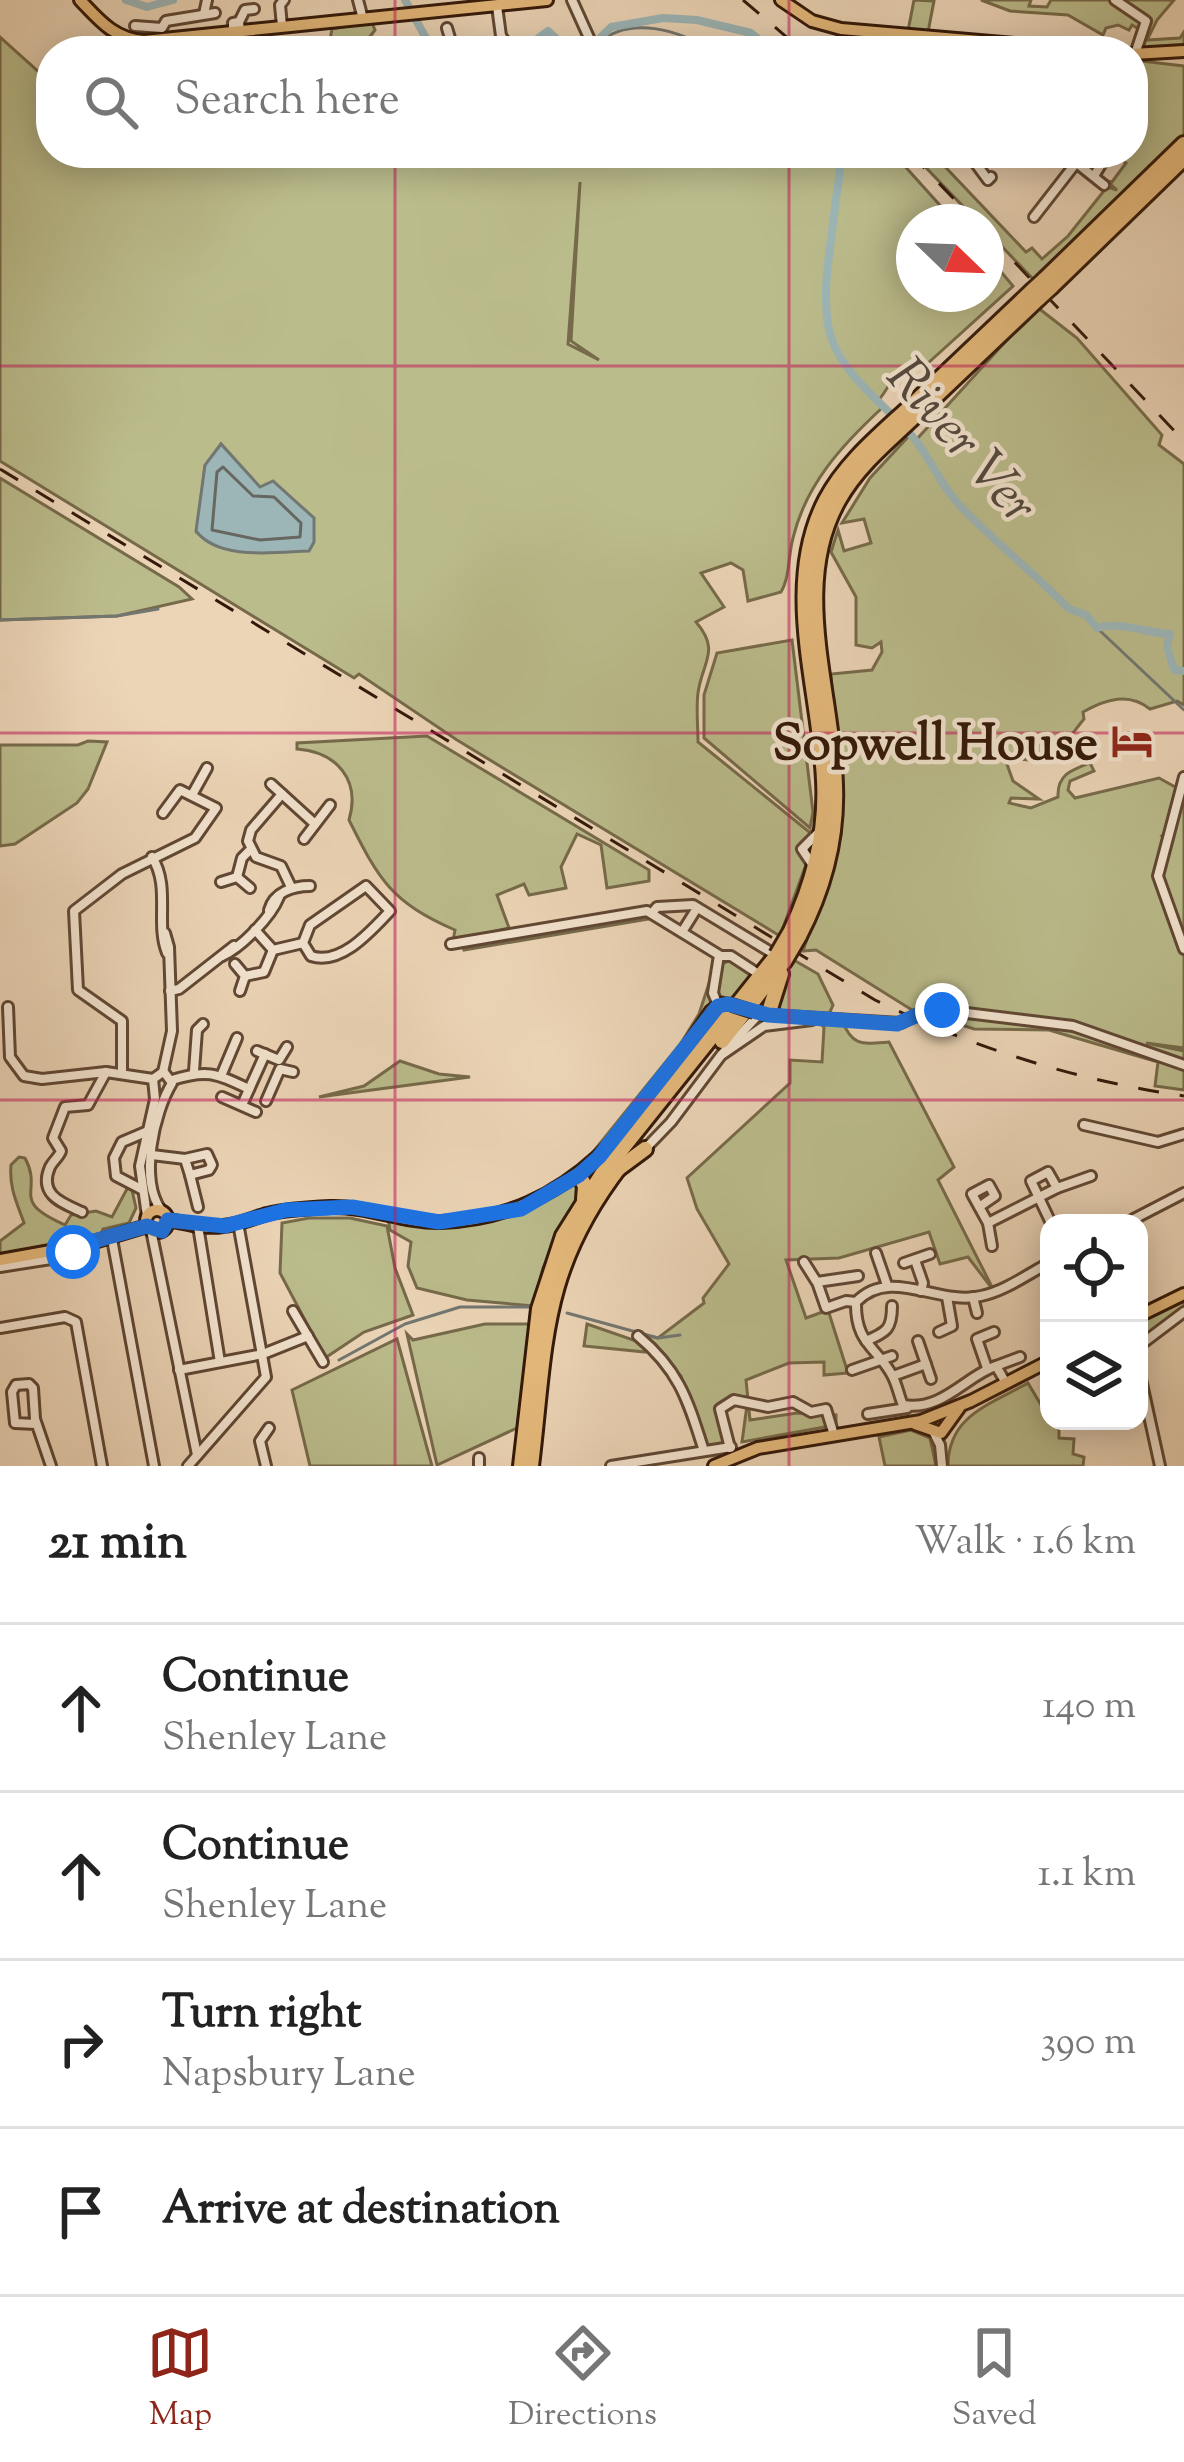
<!DOCTYPE html>
<meta charset="utf-8">
<style>
body{margin:0;font-family:"Sorts Mill Goudy",serif;background:#f6f6f6;color:#222}
.controls{position:absolute;right:36px;bottom:36px;display:grid;overflow:hidden;border-radius:24px;box-shadow:0 6px 30px #0003}
.controls button{width:108px;height:108px;display:grid;place-items:center;padding:0;border:0;border-bottom:3px solid #e0e0e0;background:#fff;color:#222;font:60px sans-serif}
.compass{position:absolute;left:896px;top:204px;width:108px;height:108px;border-radius:50%;background:#fff;box-shadow:0 6px 30px #0003;rotate:113deg}
.stop{position:absolute;width:36px;height:36px;margin:-27px;border:9px solid #1a73e8;border-radius:50%;background:#fff}
.stop.end{background:#1a73e8;border-color:#fff;box-shadow:0 3px 12px #0008}
.list{margin:0;padding:0;list-style:none}
h2{display:flex;justify-content:space-between;align-items:center;height:156px;margin:0;padding:0 48px;font-size:51px}
h2 small{font-size:39px;font-weight:400;color:#767676}
.list li{display:grid;grid-template-columns:78px 1fr auto;gap:36px;align-items:center;box-sizing:border-box;height:168px;padding:0 48px;border-top:3px solid #e0e0e0}
.list b{display:block;font-size:45px;white-space:nowrap}
.list p{margin:0;font-size:39px;white-space:nowrap;color:#767676}
.list em{font-size:39px;font-style:normal;color:#767676}
.icon{flex:none;width:66px;height:66px;fill:none;stroke:currentColor;stroke-width:2;stroke-linecap:round;stroke-linejoin:round}
.map{position:relative;flex:none;width:1184px;height:1466px;overflow:hidden}
.search{position:absolute;background:#fff;box-shadow:0 6px 30px #0003;left:36px;right:36px;top:36px;height:132px;display:flex;align-items:center;gap:30px;box-sizing:border-box;padding:0 42px;border-radius:48px;color:#767676;font-size:45px}
.sheet{height:828px;background:#fff}
nav{display:flex;justify-content:space-around;align-items:center;box-sizing:border-box;height:168px;border-top:3px solid #e0e0e0;background:#fff;font-size:33px;color:#767676}
nav a{display:grid;justify-items:center;gap:6px}
nav .on{color:#8f2418}
.map>svg:first-child{display:block}
.green{fill:#bbbc8c;stroke:#766a4a;stroke-width:3;fill-rule:evenodd}
.water{fill:#9cb6b8;stroke:#727772;stroke-width:3}
.lines{fill:none;stroke-linecap:round;stroke-linejoin:round}
.shore{stroke:#676760;stroke-width:3}
.stream{stroke:#727772;stroke-width:3}
.river{stroke:#9cb6b8;stroke-width:8}
.minor-casing{stroke:#604734;stroke-width:14}
.major-casing{stroke:#321809;stroke-width:16}
.highway-casing{stroke:#321809;stroke-width:20}
.minor{stroke:#f3e4d0;stroke-width:8}
.major{stroke:#e6ba7c;stroke-width:10}
.highway{stroke:#e6ba7c;stroke-width:14}
.rail{stroke:#321809;stroke-width:3;stroke-dasharray:21 21;stroke-linecap:butt}
.minor-bridge-casing{stroke:#604734;stroke-width:14;stroke-linecap:butt}
.major-bridge-casing{stroke:#321809;stroke-width:16;stroke-linecap:butt}
.highway-bridge-casing{stroke:#321809;stroke-width:20;stroke-linecap:butt}
.minor-bridge{stroke:#f3e4d0;stroke-width:8}
.major-bridge{stroke:#e6ba7c;stroke-width:10}
.highway-bridge{stroke:#e6ba7c;stroke-width:14}
.route{stroke:#1a73e8;stroke-width:15}
.grid{fill:none;stroke:#c2185b;stroke-width:3;stroke-opacity:0.55}
.labels{text-anchor:middle;stroke-width:9;stroke-linejoin:round;paint-order:stroke}
.poi-label{font-size:51px;font-weight:bold;fill:#321809;stroke:#f3e4d0;text-anchor:end}
.water-label{font-size:54px;font-style:italic;fill:#52473e;stroke:#f3e4d0}
</style>
<div class="map">
<svg width="1184" height="1466" viewBox="0 0 1184 1466">
<rect width="100%" height="100%" fill="#ecd5b7"/>
<filter id="stains"><feTurbulence type="fractalNoise" baseFrequency=".00167" numOctaves="4"/><feColorMatrix values="0 0 0 0 .2 0 0 0 0 .09 0 0 0 0 .02 0 0 0 .5 -.17"/></filter>
<radialGradient id="worn" r=".72"><stop offset=".6" stop-color="#630" stop-opacity="0"/><stop offset="1" stop-color="#630" stop-opacity=".3"/></radialGradient>
<!-- green -->
<g class="green">
<polygon points="914,0 934,1 928,32 908,31"/>
<polygon points="981,0 1031,0 1029,6 1047,7 1051,0 1110,0 1141,18 1142,31 1132,25 1129,30 1118,25 1106,28 1103,35 1068,15 1010,11"/>
<polygon points="1119,0 1174,0 1157,20 1147,40 1180,38 1184,32 1184,47 1143,51 1148,20"/>
<polygon points="371,21 375,30 366,42 354,40 343,49 329,45 332,29"/>
<path d="M0,37L51,83V153H893L955,222H914V294H986V254L1013,286L927,364C890,360 898,379 877,402L882,408C842,445 806,484 793,538C788,556 790,577 781,592L748,601L743,570L731,563L701,573L724,607L696,622C721,651 702,662 698,693C696,709 698,726 698,742L813,835L801,845L808,859L780,936L457,740L359,674L354,678L0,461ZM580,182L571,341L599,360L568,344ZM221,444L260,488L197,531L205,466Z"/>
<polygon points="1133,60 1184,66 1184,141 1034,280 986,230 986,222 978,222 912,153 932,153 1026,252 1032,248 1042,259 1068,236 1107,187 1117,190 1107,181 1112,182 1126,163 1112,153 1133,153"/>
<path d="M1037,307L1077,338L1162,435L1159,445L1184,464V705L1177,701L1150,709C1129,692 1106,699 1083,712L1084,719C1054,756 1054,767 1004,756L1013,781L1039,799L1011,798L1009,803L1031,808L1058,797C1057,775 1071,770 1090,763L1094,771L1070,781L1068,790L1075,798L1159,778L1177,788L1167,834L1162,836L1169,843L1184,785V1048L1146,1043L1184,1051V1090L1155,1086L1158,1062L1049,1030L974,1029L944,1019L932,1020L920,1009L912,1010L816,950L803,951L841,835L831,674L872,670L882,652L881,642L872,648L856,645V597L831,552L838,530L844,551L871,543L864,519L842,523L870,478L909,436L916,440Z"/>
<polygon points="0,478 179,587 192,599 117,616 0,620"/>
<polygon points="792,640 813,812 810,828 704,738 704,695 717,653"/>
<path d="M427,736L649,870V881L607,888L601,845L577,834L561,867L566,888L529,895L524,884L497,895L509,928L453,941L455,930C391,902 379,880 349,820C361,779 336,752 297,749V743Z"/>
<polygon points="88,741 107,742 88,789 77,803 15,844 0,846 0,745 78,745"/>
<polygon points="638,912 649,919 464,950 462,943"/>
<polygon points="717,959 711,1006 618,1131 585,1162 681,1043 699,1014"/>
<polygon points="792,959 818,974 833,1005 829,1014 781,1012 774,1008 781,982"/>
<polygon points="732,960 751,975 738,1003 715,994 723,963"/>
<path d="M842,1020C852,1047 863,1044 889,1042L954,1167L938,1180L994,1291L968,1257L940,1264L929,1232L839,1258L786,1260L806,1318L828,1310L848,1373L824,1375V1362L789,1363L746,1380L750,1420L797,1413L836,1415V1425L742,1442L747,1405L733,1398L718,1407L727,1444L705,1448L681,1376L643,1338L645,1335L658,1338L704,1303L703,1298L729,1264L697,1209L687,1178L790,1083V1060L822,1062L824,1027L817,1021Z"/>
<polygon points="400,1061 439,1074 470,1077 319,1097 364,1086"/>
<path d="M19,1157L25,1158C44,1193 8,1200 65,1225L71,1215L96,1211L112,1217L128,1187L132,1190L136,1208L129,1223L103,1229L100,1236L0,1255V1241L24,1223C17,1203 9,1188 11,1165Z"/>
<path d="M574,1185L578,1187V1198L543,1268L534,1306L467,1300L417,1288L408,1266L411,1242L390,1230L388,1218C468,1229 504,1225 574,1185Z"/>
<polygon points="309,1218 350,1218 387,1226 395,1268 413,1315 364,1332 325,1358 280,1273 282,1223"/>
<polygon points="1184,1299 1184,1309 1139,1344 1139,1322"/>
<polygon points="485,1324 531,1324 517,1428 437,1465 407,1334 413,1340"/>
<polygon points="587,1324 645,1344 645,1352 584,1346"/>
<polygon points="397,1339 432,1466 310,1466 292,1390"/>
<path d="M1028,1383L1044,1410L1049,1408V1421H1059V1438L1074,1439L1073,1454L1084,1457L1083,1466H948C948,1416 989,1405 1028,1383Z"/>
<polygon points="911,1430 930,1438 936,1466 885,1466 879,1437"/>
</g>
<!-- water -->
<path class="water" d="M221,444L260,487L273,481L314,518V542L309,551C276,552 219,561 196,531L205,465Z"/>
<g class="lines">
<!-- shore -->
<polygon class="shore" points="223,467 253,496 274,497 301,523 300,537 260,540 212,530 217,472"/>
<!-- stream -->
<g class="stream">
<path d="M599,43C628,16 681,29 709,51"/>
<polyline points="0,620 117,616 158,609"/>
<polyline points="1097,628 1184,710"/>
<polyline points="567,1313 658,1338 680,1335"/>
<polyline points="339,1360 405,1324 460,1307 532,1307"/>
</g>
<!-- river -->
<g class="river">
<polyline points="126,0 147,7 173,0"/>
<polyline points="405,0 433,51"/>
<polyline points="521,51 548,31 569,51"/>
<polyline points="587,51 611,27 663,18 697,20 751,33 773,51"/>
<path d="M839,153C842,173 837,187 835,207C831,246 822,286 828,325C836,374 888,405 916,441C933,463 942,488 962,508C996,543 1035,574 1069,609L1086,615L1097,628C1120,621 1146,633 1170,634L1167,646L1174,670L1184,671"/>
</g>
<!-- minor casing -->
<g class="minor-casing">
<g id="minor">
<polyline points="358,0 363,19"/>
<polyline points="572,0 595,51"/>
<polyline points="1115,0 1146,21 1135,54"/>
<polyline points="497,6 501,36 510,48"/>
<polyline points="204,14 207,0"/>
<polyline points="239,22 245,10 254,9"/>
<polyline points="135,26 162,28 166,21 215,13"/>
<polyline points="282,26 280,5 284,0"/>
<path d="M447,28L452,45C470,52 490,52 506,44"/>
<polyline points="233,32 233,23 239,22 240,31"/>
<polyline points="235,32 239,51"/>
<polyline points="925,37 924,44 932,51"/>
<polyline points="295,51 325,46"/>
<polyline points="940,153 958,158 978,153"/>
<polyline points="1064,153 1104,185"/>
<polyline points="971,157 988,180 991,177"/>
<polyline points="1094,176 1108,153"/>
<polyline points="1034,217 1076,163"/>
<polyline points="1184,777 1158,876 1184,949"/>
<polyline points="271,784 315,824"/>
<polyline points="282,794 251,830 248,841 256,857 281,866 291,887"/>
<polyline points="192,795 207,768"/>
<polyline points="304,839 330,805"/>
<path d="M152,857C171,887 155,923 167,953"/>
<polyline points="812,864 802,849 816,835"/>
<polyline points="237,877 242,858 250,850"/>
<polyline points="221,882 237,877 250,888"/>
<path d="M366,886L390,911C371,931 341,966 311,956L303,943L310,925Z"/>
<path d="M269,910C274,892 293,886 310,886"/>
<polyline points="652,913 657,907 693,905 769,951"/>
<polyline points="255,930 273,950 303,943"/>
<polyline points="682,932 697,908"/>
<polyline points="451,944 647,911 719,955 713,993 718,1005"/>
<path d="M222,956C241,948 271,917 279,897"/>
<polyline points="720,956 731,956 754,971"/>
<polyline points="235,964 245,976 240,991"/>
<polyline points="245,976 264,972 273,950"/>
<polyline points="170,991 179,989 234,946"/>
<polyline points="8,1007 10,1057 24,1076 42,1079 106,1072 153,1079"/>
<polyline points="922,1012 942,1010 1073,1026 1184,1065"/>
<polyline points="769,1015 901,1023"/>
<polyline points="257,1051 279,1060 287,1047"/>
<polyline points="723,1054 764,1026 812,1020"/>
<polyline points="194,1071 197,1030 203,1024"/>
<polyline points="163,1072 172,1031 169,947 165,933"/>
<polyline points="122,1074 122,1021 78,990 74,911 122,874 195,838 216,808 180,790 163,813"/>
<polyline points="221,1076 237,1038"/>
<path d="M172,1080C207,1069 215,1073 249,1089"/>
<polyline points="222,1097 256,1112"/>
<polyline points="266,1101 280,1069 293,1072"/>
<polyline points="242,1105 265,1054"/>
<polyline points="1084,1125 1158,1142 1184,1134"/>
<polyline points="645,1149 671,1122 722,1054 760,1013"/>
<polyline points="152,1155 185,1159 207,1154 212,1165 209,1170 190,1175 185,1159"/>
<polyline points="190,1175 198,1207"/>
<polyline points="143,1190 116,1176 114,1158 122,1142 148,1131"/>
<polyline points="979,1207 995,1196 989,1185 972,1194 988,1223 992,1246"/>
<path d="M161,1210C139,1179 154,1113 172,1083L164,1072"/>
<path d="M82,1212C62,1203 38,1195 50,1167C53,1161 59,1157 61,1151L53,1138L65,1107L88,1105L106,1072"/>
<polyline points="147,1216 140,1166 155,1099 153,1079 163,1072"/>
<polyline points="988,1223 1057,1188 1091,1176"/>
<polyline points="1051,1223 1031,1181 1048,1172 1057,1188"/>
<polyline points="1126,1223 1184,1193"/>
<polyline points="198,1226 220,1362"/>
<polyline points="151,1230 197,1455"/>
<polyline points="112,1239 154,1466"/>
<polyline points="876,1253 887,1285"/>
<polyline points="915,1260 923,1283 921,1291"/>
<polyline points="804,1262 816,1281"/>
<polyline points="904,1263 930,1254"/>
<polyline points="0,1267 70,1256 73,1247"/>
<polyline points="973,1297 977,1313"/>
<polyline points="856,1302 846,1301 826,1308 817,1282 858,1276"/>
<polyline points="293,1311 323,1362"/>
<polyline points="0,1328 65,1317 76,1322 102,1466"/>
<polyline points="939,1332 952,1326 947,1297"/>
<path d="M638,1336C680,1371 688,1401 704,1451"/>
<path d="M866,1341C887,1332 892,1329 892,1306"/>
<polyline points="918,1341 931,1379"/>
<polyline points="1139,1346 1184,1312"/>
<polyline points="996,1366 1020,1357"/>
<polyline points="987,1368 977,1339 994,1332"/>
<polyline points="179,1370 263,1354 308,1336"/>
<polyline points="852,1370 892,1356"/>
<polyline points="1139,1370 1160,1466"/>
<polyline points="893,1376 926,1364"/>
<path d="M1006,1383L996,1366C967,1375 942,1412 903,1405C899,1396 897,1384 892,1375C877,1347 855,1344 856,1302C891,1266 938,1306 981,1296C1005,1291 1028,1274 1049,1263"/>
<polyline points="868,1414 907,1408"/>
<polyline points="36,1424 15,1423 12,1392 16,1385 29,1384 33,1388 35,1419 51,1466"/>
<polyline points="934,1433 940,1445 942,1466"/>
<polyline points="730,1448 720,1409 734,1400 768,1407 793,1402 811,1412 826,1409 834,1435"/>
<polyline points="188,1466 266,1377 238,1223"/>
<polyline points="266,1466 260,1441 269,1428"/>
<polyline points="479,1466 479,1458"/>
<polyline points="611,1466 731,1447"/>
</g>
</g>
<!-- major casing -->
<g class="major-casing">
<g id="major">
<path d="M80,0C99,20 114,39 144,41L547,0"/>
<polyline points="781,0 812,21 841,29 1096,51"/>
<polyline points="1133,54 1184,51"/>
<circle cx="157" cy="1221" r="11"/>
<path d="M168,1220C186,1223 204,1229 223,1226C238,1225 253,1218 267,1214C288,1209 310,1208 331,1207C369,1206 403,1223 441,1222C576,1218 643,1113 711,1011L720,1004L732,1005"/>
<polyline points="0,1260 84,1245 147,1226"/>
<polyline points="1139,1316 1184,1294"/>
<polyline points="915,1424 941,1433 959,1408"/>
<polyline points="714,1466 758,1448 921,1421 971,1401 1049,1361"/>
</g>
</g>
<!-- highway casing -->
<g class="highway-casing">
<g id="highway">
<polyline points="1044,280 1184,144"/>
<polyline points="1051,287 1184,158"/>
<path d="M791,931C813,884 827,833 824,780C820,689 781,586 826,500C846,462 881,434 912,405C952,367 992,329 1032,291"/>
<path d="M799,936C823,890 837,839 835,786C833,693 789,586 839,499C859,464 891,439 919,412C959,374 999,336 1039,298"/>
<polyline points="768,1015 781,974"/>
<polyline points="722,1041 785,960"/>
<polyline points="618,1169 645,1149"/>
<polyline points="579,1175 585,1186 584,1199"/>
<polyline points="521,1466 539,1309 563,1236 602,1174 777,955"/>
<path d="M531,1466C546,1342 540,1270 621,1165"/>
</g>
</g>
<!-- minor -->
<use href="#minor" class="minor"/>
<!-- major -->
<use href="#major" class="major"/>
<!-- highway -->
<use href="#highway" class="highway"/>
<!-- rail -->
<g class="rail">
<polyline points="743,0 803,51"/>
<polyline points="910,153 976,222"/>
<polyline points="986,232 1184,441"/>
<path d="M0,469L875,1000C974,1048 1075,1080 1184,1096"/>
</g>
<!-- minor-bridge casing -->
<g class="minor-bridge-casing">
<polyline id="minor-bridge" points="901,1023 922,1012"/>
</g>
<!-- major-bridge casing -->
<g class="major-bridge-casing">
<polyline id="major-bridge" points="732,1005 754,1012"/>
</g>
<!-- highway-bridge casing -->
<g class="highway-bridge-casing">
<g id="highway-bridge">
<polyline points="1032,291 1044,280"/>
<polyline points="1039,298 1051,287"/>
<polyline points="777,955 791,931"/>
<polyline points="785,960 799,936"/>
</g>
</g>
<!-- minor-bridge -->
<use href="#minor-bridge" class="minor-bridge"/>
<!-- major-bridge -->
<use href="#major-bridge" class="major-bridge"/>
<!-- highway-bridge -->
<use href="#highway-bridge" class="highway-bridge"/>
</g>
<g class="lines">
<!-- route -->
<polyline class="route" points="73,1252 73,1247 147,1226 162,1231 168,1220 225,1226 286,1210 352,1207 439,1222 521,1209 579,1175 599,1157 718,1006 728,1004 768,1015 897,1024 927,1011 942,1010"/>
</g>
<!-- grid -->
<path class="grid" d="M395,0V51M789,0V51M395,153V1466M789,153V1466M0,366H1184M0,733H1184M0,1100H1184"/>
<!-- icons -->
<defs>
<g id="hotel-bare" transform="scale(3.24)"><path d="M-6-4.5h1.5V1H6V5H4.5V3h-9V5H-6ZM-4 0a1.8 1.8 0 1 1 3.6 0ZM.5 0V-2.5h3Q6-2.5 6 0Z" fill="#8f2418" stroke="#f3e4d0" stroke-width="2.5" paint-order="stroke"/></g>
</defs>
<g fill-rule="evenodd">
<use href="#hotel-bare" x="1132" y="741"/>
</g>
<g class="labels">
<!-- poi labels -->
<g class="poi-label">
<text x="1098" y="759">Sopwell House</text>
</g>
<!-- water labels -->
<g class="water-label">
<text transform="translate(964 439) rotate(49)" y="19">River Ver</text>
</g>
</g>
<rect width="100%" height="100%" filter="url(#stains)"/>
<rect width="100%" height="100%" fill="url(#worn)"/>
</svg>
<div class="controls">
<button><svg class="icon" aria-label="locate" viewBox="0 0 24 24"><circle cx="12" cy="12" r="6"/><path d="M12 2v4M12 18v4M2 12h4M18 12h4"/></svg></button>
<button><svg class="icon" aria-label="layers" viewBox="0 0 24 24"><path d="M12 4l9 5-9 5-9-5zM3 14l9 5 9-5"/></svg></button>
</div>
<svg class="compass" viewBox="-18 -18 36 36"><path d="M0-13l5 13h-10z" fill="#e53935"/><path d="M0 13l5-13h-10z" fill="#767676"/></svg>
<div class="stop" style="left:73px;top:1252px"></div>
<div class="stop end" style="left:942px;top:1010px"></div>
<div class="search"><svg class="icon" aria-label="search" viewBox="0 0 24 24"><circle cx="10" cy="10" r="6"/><path d="M15 15l6 6"/></svg>Search here</div>
</div>
<section class="sheet">
<h2>21 min<small>Walk · 1.6 km</small></h2>
<ul class="list">
<li><svg class="icon" aria-label="ahead" viewBox="0 0 24 24"><path d="M12 20V5M6 11l6-6 6 6"/></svg><div><b>Continue</b><p>Shenley Lane</p></div><em>140 m</em></li>
<li><svg class="icon" aria-label="ahead" viewBox="0 0 24 24"><path d="M12 20V5M6 11l6-6 6 6"/></svg><div><b>Continue</b><p>Shenley Lane</p></div><em>1.1 km</em></li>
<li><svg class="icon" aria-label="right" viewBox="0 0 24 24"><path d="M7 20v-9h11M14 6l5 5-5 5"/></svg><div><b>Turn right</b><p>Napsbury Lane</p></div><em>390 m</em></li>
<li><svg class="icon" aria-label="arrive" viewBox="0 0 24 24"><path d="M6 21V4h12l-3 4 3 4H6"/></svg><div><b>Arrive at destination</b></div></li>
</ul>
</section>
<nav>
<a class="on"><svg class="icon" aria-label="map" viewBox="0 0 24 24"><path d="M3 6l6-2 6 2 6-2v14l-6 2-6-2-6 2zM9 4v14M15 6v14"/></svg>Map</a>
<a><svg class="icon" aria-label="directions" viewBox="0 0 24 24"><path d="M12 3l9 9-9 9-9-9zM9 14v-3h6M13 9l2 2-2 2"/></svg>Directions</a>
<a><svg class="icon" aria-label="saved" viewBox="0 0 24 24"><path d="M7 4h10v16l-5-4-5 4z"/></svg>Saved</a>
</nav>
